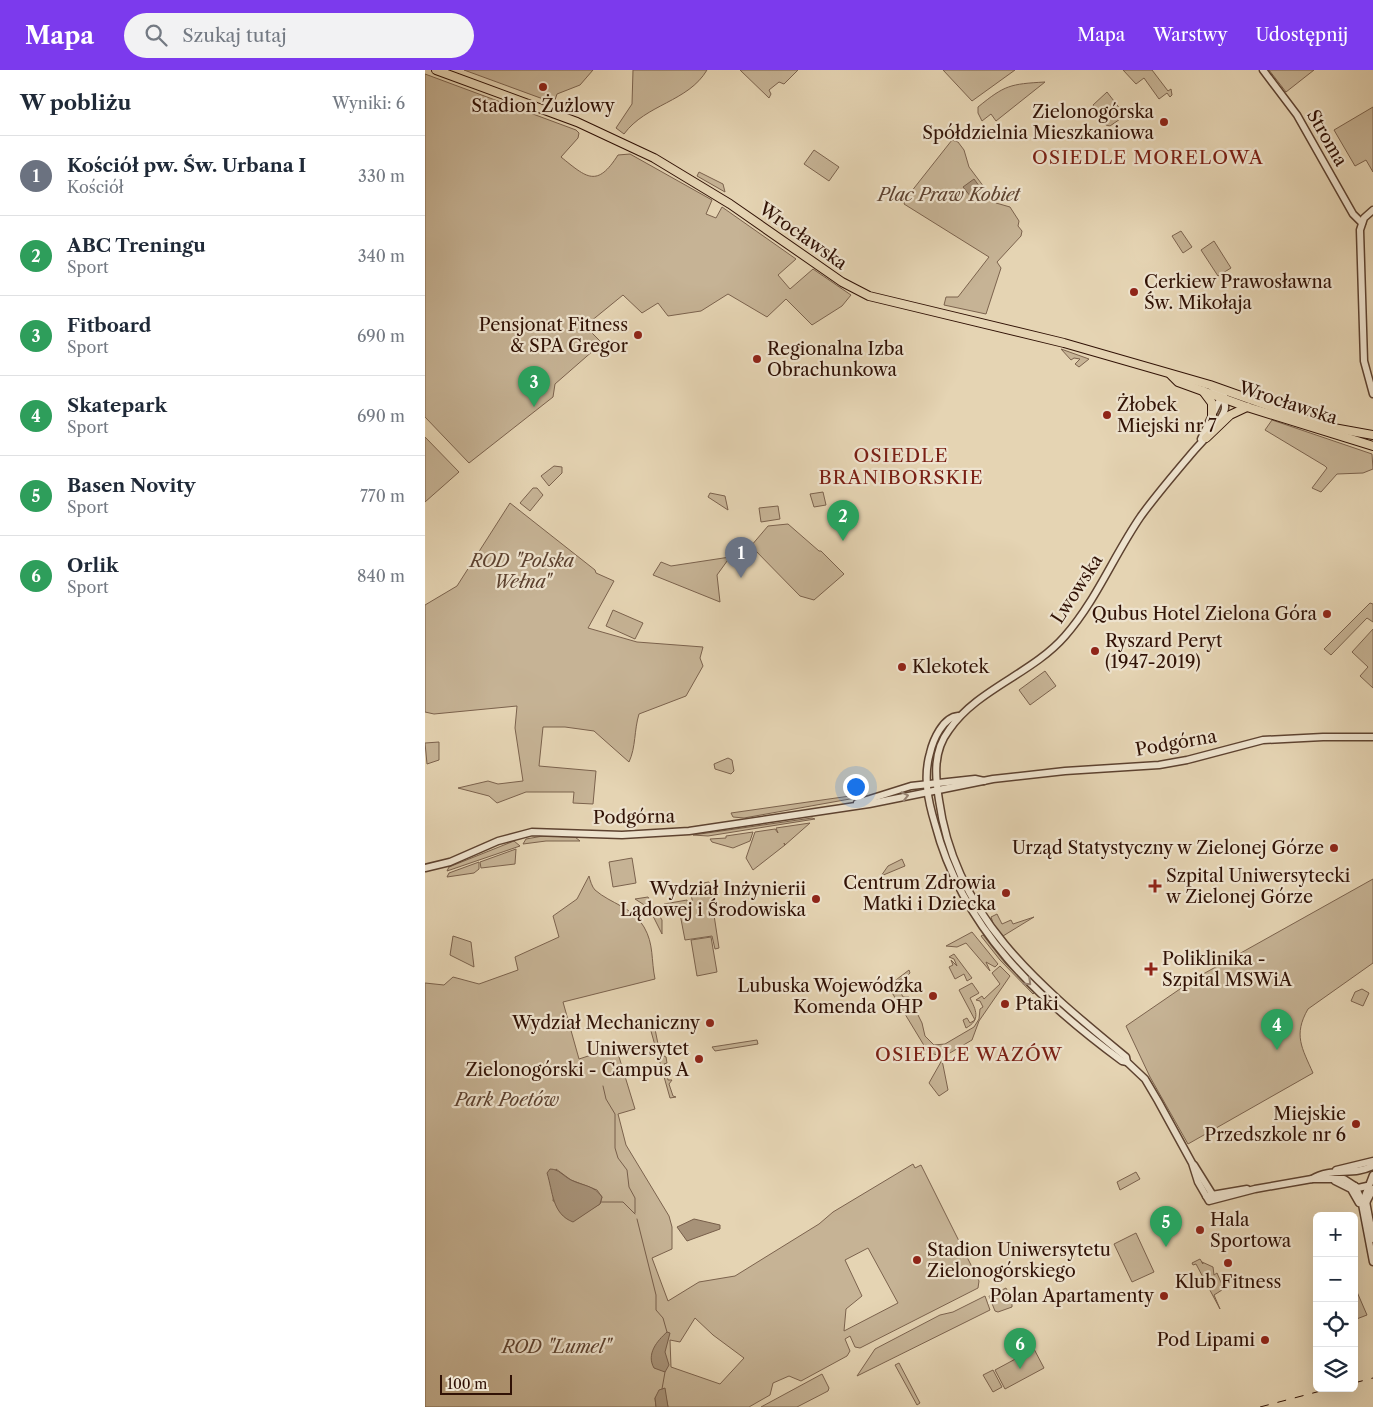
<!DOCTYPE html>
<html lang="pl">
<meta charset="utf-8">
<style>
body{margin:0;font-family:"Libre Caslon Text",serif;background:#f2f2f3;color:#1f2937}
.controls{position:absolute;right:15px;bottom:15px;display:grid;overflow:hidden;border-radius:8px;box-shadow:0 5px 20px #0002}
.controls button{width:45px;height:45px;display:grid;place-items:center;padding:0;border:0;border-bottom:1px solid #e0e1e3;background:#fff;color:#1f2937;font:25px sans-serif}
.scale{position:absolute;left:15px;bottom:12px;width:72px;box-sizing:border-box;padding-left:5px;border:2px solid #301105;border-top:0;font-size:14px;line-height:18px;white-space:nowrap;color:#301105;-webkit-text-stroke:4px #eee3ce;paint-order:stroke}
.you{position:absolute;left:430px;top:716px;width:18px;height:18px;margin:-12px;border:4px solid #fff;border-radius:50%;background:#1a73e8;box-shadow:0 0 0 8px #1a73e833}
.badge{display:grid;place-items:center;width:32px;height:32px;border-radius:50%;background:#7c3aed;color:#fff;font-size:16px;font-weight:700}
.pin{position:absolute;translate:-50% -41px;filter:drop-shadow(0 1px 2px #0008)}
.pin::after{content:'';position:absolute;top:26px;width:18px;height:15px;background:inherit;clip-path:polygon(0 0,100% 0,50% 100%)}
.list{margin:0;padding:0;list-style:none}
h2{display:flex;justify-content:space-between;align-items:center;height:65px;margin:0;padding:0 20px;font-size:21px}
h2 small{font-size:16px;font-weight:400;color:#747a83}
.list li{display:grid;grid-template-columns:32px 1fr auto;gap:15px;align-items:center;box-sizing:border-box;height:80px;padding:0 20px;border-top:1px solid #e0e1e3}
.list b{display:block;font-size:19px;white-space:nowrap}
.list p{margin:0;font-size:16px;white-space:nowrap;color:#747a83}
.list em{font-size:16px;font-style:normal;color:#747a83}
.icon{flex:none;width:28px;height:28px;fill:none;stroke:currentColor;stroke-width:2;stroke-linecap:round;stroke-linejoin:round}
.map{position:relative;flex:none;width:948px;height:1337px;overflow:hidden}
header{display:flex;align-items:center;gap:30px;box-sizing:border-box;height:70px;padding:0 25px;background:#7c3aed;color:#fff}
header strong{font-size:24px}
nav{display:flex;gap:28px;margin-inline-start:auto;font-size:18px}
.search{width:350px;height:45px;background:#f2f2f3;display:flex;align-items:center;gap:12px;box-sizing:border-box;padding:0 18px;border-radius:28px;color:#747a83;font-size:19px}
main{display:flex}
aside{flex:1;background:#fff}
.map>svg:first-child{display:block}
.green{fill:#c6b395;stroke:#7b624d;fill-rule:evenodd}
.water{fill:#a79278;stroke:#775e4a}
.lines{fill:none;stroke-linecap:round;stroke-linejoin:round}
.stream{stroke:#775e4a;stroke-width:1}
.minor-casing{stroke:#5d4230;stroke-width:9}
.major-casing{stroke:#301105;stroke-width:10}
.minor{stroke:#eee3ce;stroke-width:6}
.major{stroke:#e5d4b3;stroke-width:8}
.rail{stroke:#301105;stroke-width:1;stroke-dasharray:9 9;stroke-linecap:butt}
.oneway{stroke:#988474}
.poi-dot{fill:#8f2418;stroke:#eee3ce;stroke-width:2}
.labels{text-anchor:middle;stroke-width:4.5;stroke-linejoin:round;paint-order:stroke}
.poi-label{font-size:18px;fill:#301105;stroke:#eee3ce;text-anchor:end}
.street-label{font-size:18px;fill:#301105;stroke:#eee3ce}
.park-label{font-size:18px;font-style:italic;fill:#5d4230;stroke:#eee3ce}
.neighbourhood-label{font-size:19px;letter-spacing:1px;fill:#7a1f14;stroke:#eee3ce}
</style>
<header>
<strong>Mapa</strong>
<div class="search"><svg class="icon" aria-label="search" viewBox="0 0 24 24"><circle cx="10" cy="10" r="6"/><path d="M15 15l6 6"/></svg>Szukaj tutaj</div>
<nav><a>Mapa</a><a>Warstwy</a><a>Udostępnij</a></nav>
</header>
<main>
<aside>
<h2>W pobliżu<small>Wyniki: 6</small></h2>
<ul class="list">
<li><span class="badge" style="background:#6b7280">1</span><div><b>Kościół pw. Św. Urbana I</b><p>Kościół</p></div><em>330 m</em></li>
<li><span class="badge" style="background:#2e9e5b">2</span><div><b>ABC Treningu</b><p>Sport</p></div><em>340 m</em></li>
<li><span class="badge" style="background:#2e9e5b">3</span><div><b>Fitboard</b><p>Sport</p></div><em>690 m</em></li>
<li><span class="badge" style="background:#2e9e5b">4</span><div><b>Skatepark</b><p>Sport</p></div><em>690 m</em></li>
<li><span class="badge" style="background:#2e9e5b">5</span><div><b>Basen Novity</b><p>Sport</p></div><em>770 m</em></li>
<li><span class="badge" style="background:#2e9e5b">6</span><div><b>Orlik</b><p>Sport</p></div><em>840 m</em></li>
</ul>
</aside>
<div class="map">
<svg width="948" height="1337" viewBox="0 0 948 1337">
<rect width="100%" height="100%" fill="#e5d4b3"/>
<filter id="stains"><feTurbulence type="fractalNoise" baseFrequency=".004" numOctaves="4"/><feColorMatrix values="0 0 0 0 .2 0 0 0 0 .09 0 0 0 0 .02 0 0 0 .5 -.17"/></filter>
<radialGradient id="worn" r=".72"><stop offset=".6" stop-color="#630" stop-opacity="0"/><stop offset="1" stop-color="#630" stop-opacity=".3"/></radialGradient>
<!-- green -->
<g class="green">
<polygon points="39,0 168,0 155,15 132,24 129,33"/>
<path d="M208,0H282C263,32 221,34 199,64L191,58L207,34Z"/>
<polygon points="315,0 373,0 359,14 354,12 344,20 346,24 344,28"/>
<polygon points="518,0 590,0 547,31"/>
<polygon points="698,0 727,0 743,21 746,19 747,25 745,27 742,23 734,29 719,8 711,14"/>
<polygon points="844,0 889,0 861,22"/>
<path d="M0,4L151,60L154,63L153,68L136,87C162,108 172,118 193,85L205,84L287,130L281,144L291,148L297,137L371,189L353,205L365,219L388,199L426,225L417,236L387,255L361,229L342,247L303,224L276,241L243,246L233,233L217,243L198,225L160,256L177,273L130,314L128,327L44,393L0,347Z"/>
<path d="M620,12L571,51L566,44L557,51L553,43V37C580,15 585,14 620,12Z"/>
<polygon points="682,22 699,44 698,47 685,56 681,55 668,35"/>
<polygon points="948,37 948,102 941,90 930,96 909,60"/>
<polygon points="527,70 533,72 539,80 544,97 571,133 585,137 594,151 593,156 597,161 596,166 572,192 576,198 561,244 519,235 521,227 533,227 564,187 479,134 482,127"/>
<polygon points="389,80 414,97 404,111 379,94"/>
<polygon points="274,102 298,114 300,122 272,106"/>
<polygon points="756,161 767,177 758,183 747,166"/>
<polygon points="789,171 806,198 793,206 776,180"/>
<polygon points="636,279 664,289 654,297 650,294 655,289 649,288 646,290"/>
<polygon points="847,350 947,384 948,399 938,403 912,404 896,422 887,418 902,398 900,396 840,360"/>
<polygon points="0,367 34,402 0,432"/>
<polygon points="129,396 137,397 137,403 124,416 116,406"/>
<polygon points="108,418 112,418 118,425 105,441 95,433"/>
<polygon points="398,422 401,435 389,437 385,424"/>
<polygon points="285,423 300,426 303,440 283,427"/>
<path d="M85,433L170,500L171,503L189,511L163,558L212,572L278,577L275,588L278,596L261,626L214,644C209,660 211,677 204,692L169,661L140,657H118L114,696L171,701L168,734L148,733L149,722H101L72,733L64,726L33,718L63,711L73,714L98,711L90,658L92,636L9,644L0,642V535L32,516Z"/>
<polygon points="353,436 355,449 336,452 334,438"/>
<polygon points="363,454 394,481 396,481 419,504 389,530 375,526 326,476 343,456"/>
<polygon points="305,487 292,505 295,532 228,505 236,492 246,496"/>
<polygon points="945,533 948,534 948,552 942,548 906,585 899,579"/>
<polygon points="188,540 218,553 210,569 181,556"/>
<polygon points="948,559 948,618 935,606 943,597 927,582"/>
<polygon points="620,601 631,616 605,635 594,620"/>
<polygon points="14,672 14,690 2,694 0,673"/>
<polygon points="303,688 307,690 309,701 306,704 290,699 289,694"/>
<polygon points="439,724 436,727 319,748 308,747 306,743"/>
<polygon points="387,748 390,749 283,766 268,765"/>
<polygon points="385,753 360,775 359,773 360,775 328,800 321,788 330,762 350,759 353,763 351,758"/>
<polygon points="328,762 325,771 308,778 287,772 285,769 301,768 301,766"/>
<polygon points="118,766 150,767 155,771 121,771 98,774 101,769"/>
<polygon points="89,771 95,776 22,801 24,797"/>
<polygon points="91,779 90,794 56,798 55,792"/>
<polygon points="207,788 211,813 188,817 184,792"/>
<polygon points="477,789 480,796 456,806 463,796"/>
<polygon points="54,792 54,799 49,803 22,807 24,803"/>
<path d="M164,806C165,810 167,817 170,820C186,834 208,837 219,857C229,874 226,890 230,909L138,932L154,989L191,977L210,1039L193,1044L201,1075L244,1146L247,1157V1179L227,1188L243,1231L274,1212L310,1206L394,1154L408,1142L488,1094L490,1098L496,1095L554,1211L553,1218L435,1278L430,1277L425,1266L420,1269L425,1281L422,1286L376,1311L364,1306L348,1313L345,1325L324,1337H243L239,1318L230,1328L231,1337H0V913L19,915L28,907L54,914L93,900L90,887L134,867L128,846L152,829ZM131,1099L146,1110L172,1120L177,1127L175,1134L168,1138L128,1131ZM443,1178L473,1233L419,1261L421,1239L437,1226L420,1190ZM270,1248L288,1265L319,1288L295,1314L246,1297L245,1270L255,1272Z"/>
<path d="M948,809V893L883,939C868,965 877,978 888,1003L763,1074L725,1007L701,956L771,908Z"/>
<polygon points="284,812 294,878 290,879 287,866 260,870 255,844 262,841 268,834 264,815"/>
<polygon points="223,827 237,850 237,864 224,838 210,829"/>
<polygon points="262,830 263,836 242,841 239,834"/>
<polygon points="572,844 577,854 586,850 588,854 609,847 578,866 569,856 566,847"/>
<polygon points="547,862 573,894 570,897 561,892 565,901 541,873 532,877 521,876"/>
<polygon points="558,865 580,893 610,922 608,924 575,890 556,866"/>
<polygon points="28,866 46,872 49,897 25,885"/>
<polygon points="286,867 292,902 272,906 266,870"/>
<polygon points="529,884 547,908 542,911 539,904 530,909 524,897 528,895 526,890 532,896 529,889 524,887"/>
<polygon points="575,896 585,906 554,951 547,970 518,987 503,982 463,916 484,900 485,903 478,910 476,909 472,911 474,914 471,915 473,918 477,918 475,921 478,927 484,927 497,953 500,966 509,975 520,974 549,957 554,949 555,939 558,937 555,931 551,930 557,926 559,929 575,914 567,903"/>
<path d="M547,913L554,923L545,928C551,940 556,950 541,958L538,950L542,948L545,953L550,950L534,920Z"/>
<polygon points="937,919 944,923 938,936 926,931 930,922"/>
<polygon points="231,949 233,952 229,954 233,974 236,973 238,977 234,981 231,979 224,954 225,950"/>
<polygon points="332,970 333,974 290,981 287,977"/>
<polygon points="237,985 241,987 242,993 239,994 243,1010 247,1010 244,1014 248,1026 251,1027 245,1028 234,989"/>
<polygon points="517,990 523,1020 514,1026 504,1013"/>
<polygon points="711,1102 715,1109 695,1120 692,1112"/>
<polygon points="711,1163 729,1202 707,1212 689,1174"/>
<polygon points="775,1189 778,1194 777,1192 788,1197 789,1205 792,1203 798,1217 797,1220 789,1225 795,1239 771,1194 768,1195 767,1193"/>
<polygon points="929,1215 942,1245 929,1250"/>
<polygon points="581,1218 587,1230 587,1237 573,1242 570,1241 564,1226"/>
<polygon points="560,1226 565,1240 432,1306 450,1279 515,1245 528,1242"/>
<polygon points="609,1279 619,1298 580,1319 570,1300"/>
<polygon points="474,1293 495,1333 492,1335 470,1295"/>
<polygon points="568,1300 577,1317 568,1322 558,1305"/>
<polygon points="397,1304 404,1318 403,1321 372,1337 336,1337"/>
</g>
<!-- water -->
<g class="water">
<polygon points="549,109 560,124 550,132 538,117"/>
<path d="M125,1099C134,1099 138,1106 146,1110C158,1116 169,1115 177,1127L175,1134L148,1152C127,1144 128,1122 122,1103Z"/>
<polygon points="269,1149 295,1155 295,1159 262,1171 252,1157"/>
<path d="M242,1262L245,1263L240,1282L244,1295L240,1302L229,1298C221,1284 232,1271 242,1262Z"/>
<polygon points="240,1318 243,1337 231,1337 230,1328 234,1320"/>
</g>
<g class="lines">
<!-- stream -->
<g class="stream">
<polyline points="178,1016 181,1029 190,1044 190,1078 193,1088 202,1100 204,1117 210,1128 210,1143"/>
<polyline points="176,1132 198,1132 210,1144"/>
<polyline points="212,1149 231,1225 231,1240 238,1248 242,1262"/>
<polyline points="237,1319 240,1302"/>
</g>
<!-- minor casing -->
<g class="minor-casing">
<g id="minor">
<polyline points="838,0 872,45 928,144 937,153"/>
<polyline points="948,140 939,148 935,160 939,291 948,324"/>
<path d="M787,317C795,323 803,332 799,342C792,358 778,370 767,383C750,403 732,424 716,446C689,485 671,531 640,566C607,604 552,619 524,660C508,681 510,706 514,730C530,848 615,916 701,987L702,992L720,1009L733,1031L767,1093L773,1112L784,1131L830,1119L887,1109H919L933,1118L942,1116"/>
<polyline points="776,369 793,333 799,326"/>
<path d="M533,646C518,647 508,670 505,683C498,707 503,731 510,754C537,858 613,929 697,991L702,992"/>
<polyline points="432,733 486,716 550,709 559,711"/>
<polyline points="0,798 25,792 73,771 107,762 197,765 264,761 444,734 568,709 640,701 734,695 762,690 838,670 898,667 948,667"/>
<polyline points="769,1095 789,1127"/>
<polyline points="911,1100 948,1091"/>
<polyline points="948,1105 940,1126 948,1169"/>
<path d="M887,1109C906,1097 929,1106 948,1096"/>
<polyline points="910,1111 926,1119 934,1133"/>
<polyline points="930,1116 936,1129 948,1192"/>
<polyline points="781,1126 822,1119"/>
<polyline points="941,1133 948,1119"/>
</g>
</g>
<!-- major casing -->
<g class="major-casing">
<g id="major">
<polyline points="11,0 152,52 229,88 305,134 417,212 444,226 639,273 785,315 903,357 948,365"/>
<polyline points="746,305 753,312 822,337 948,376"/>
<polyline points="778,321 787,333 787,345"/>
<polyline points="781,368 805,345 822,337"/>
</g>
</g>
<!-- minor -->
<use href="#minor" class="minor"/>
<!-- major -->
<use href="#major" class="major"/>
<!-- rail -->
<g class="rail">
<polyline points="929,1313 948,1308"/>
<polyline points="835,1337 907,1318"/>
</g>
</g>
<!-- one-way arrows -->
<defs><path id="oneway-chevron" d="M-2-3.5L2.5 0L-2 3.5" fill="none" stroke-width="1.6" stroke-linecap="round" stroke-linejoin="round" transform="scale(1.25)"/></defs>
<g class="oneway">
<use href="#oneway-chevron" transform="translate(480 726) rotate(-13)"/>
<use href="#oneway-chevron" transform="translate(603 912) rotate(44)"/>
</g>
<!-- markers -->
<g class="poi-dot">
<circle cx="118" cy="17" r="5"/>
<circle cx="739" cy="52" r="5"/>
<circle cx="709" cy="222" r="5"/>
<circle cx="213" cy="265" r="5"/>
<circle cx="332" cy="289" r="5"/>
<circle cx="682" cy="345" r="5"/>
<circle cx="902" cy="544" r="5"/>
<circle cx="670" cy="581" r="5"/>
<circle cx="477" cy="597" r="5"/>
<circle cx="909" cy="778" r="5"/>
<path d="M727.5 808.5h5v5h5v5h-5v5h-5v-5h-5v-5h5z"/>
<circle cx="581" cy="823" r="5"/>
<circle cx="391" cy="829" r="5"/>
<path d="M723.5 891.5h5v5h5v5h-5v5h-5v-5h-5v-5h5z"/>
<circle cx="508" cy="926" r="5"/>
<circle cx="580" cy="934" r="5"/>
<circle cx="285" cy="953" r="5"/>
<circle cx="274" cy="989" r="5"/>
<circle cx="931" cy="1054" r="5"/>
<circle cx="775" cy="1160" r="5"/>
<circle cx="492" cy="1190" r="5"/>
<circle cx="803" cy="1193" r="5"/>
<circle cx="739" cy="1226" r="5"/>
<circle cx="840" cy="1270" r="5"/>
</g>
<g class="labels">
<!-- poi labels -->
<g class="poi-label">
<text x="118" y="42" text-anchor="middle">Stadion Żużlowy</text>
<text x="729" y="48">Zielonogórska<tspan x="729" dy="21">Spółdzielnia Mieszkaniowa</tspan></text>
<text x="719" y="218" text-anchor="start">Cerkiew Prawosławna<tspan x="719" dy="21">Św. Mikołaja</tspan></text>
<text x="203" y="261">Pensjonat Fitness<tspan x="203" dy="21">&amp; SPA Gregor</tspan></text>
<text x="342" y="285" text-anchor="start">Regionalna Izba<tspan x="342" dy="21">Obrachunkowa</tspan></text>
<text x="692" y="341" text-anchor="start">Żłobek<tspan x="692" dy="21">Miejski nr 7</tspan></text>
<text x="892" y="550">Qubus Hotel Zielona Góra</text>
<text x="680" y="577" text-anchor="start">Ryszard Peryt<tspan x="680" dy="21">(1947-2019)</tspan></text>
<text x="487" y="603" text-anchor="start">Klekotek</text>
<text x="899" y="784">Urząd Statystyczny w Zielonej Górze</text>
<text x="741" y="812" text-anchor="start">Szpital Uniwersytecki<tspan x="741" dy="21">w Zielonej Górze</tspan></text>
<text x="571" y="819">Centrum Zdrowia<tspan x="571" dy="21">Matki i Dziecka</tspan></text>
<text x="381" y="825">Wydział Inżynierii<tspan x="381" dy="21">Lądowej i Środowiska</tspan></text>
<text x="737" y="895" text-anchor="start">Poliklinika -<tspan x="737" dy="21">Szpital MSWiA</tspan></text>
<text x="498" y="922">Lubuska Wojewódzka<tspan x="498" dy="21">Komenda OHP</tspan></text>
<text x="590" y="940" text-anchor="start">Ptaki</text>
<text x="275" y="959">Wydział Mechaniczny</text>
<text x="264" y="985">Uniwersytet<tspan x="264" dy="21">Zielonogórski - Campus A</tspan></text>
<text x="921" y="1050">Miejskie<tspan x="921" dy="21">Przedszkole nr 6</tspan></text>
<text x="785" y="1156" text-anchor="start">Hala<tspan x="785" dy="21">Sportowa</tspan></text>
<text x="502" y="1186" text-anchor="start">Stadion Uniwersytetu<tspan x="502" dy="21">Zielonogórskiego</tspan></text>
<text x="803" y="1218" text-anchor="middle">Klub Fitness</text>
<text x="729" y="1232">Polan Apartamenty</text>
<text x="830" y="1276">Pod Lipami</text>
</g>
<!-- street labels -->
<g class="street-label">
<text transform="translate(902 68) rotate(60)" y="6">Stroma</text>
<text transform="translate(378 166) rotate(35)" y="6">Wrocławska</text>
<text transform="translate(863 333) rotate(18)" y="6">Wrocławska</text>
<text transform="translate(652 519) rotate(-57)" y="6">Lwowska</text>
<text transform="translate(751 673) rotate(-10)" y="6">Podgórna</text>
<text transform="translate(209 747) rotate(-1)" y="6">Podgórna</text>
</g>
<!-- park labels -->
<g class="park-label">
<text x="524" y="131">Plac Praw Kobiet</text>
<text x="97" y="497">ROD "Polska<tspan x="97" dy="21">Wełna"</tspan></text>
<text x="82" y="1036">Park Poetów</text>
<text x="131" y="1283">ROD "Lumel"</text>
</g>
<!-- neighbourhood labels -->
<g class="neighbourhood-label">
<text x="723" y="94">OSIEDLE MORELOWA</text>
<text x="476" y="392">OSIEDLE<tspan x="476" dy="22">BRANIBORSKIE</tspan></text>
<text x="544" y="991">OSIEDLE WAZÓW</text>
</g>
</g>
<rect width="100%" height="100%" filter="url(#stains)"/>
<rect width="100%" height="100%" fill="url(#worn)"/>
</svg>
<div class="controls">
<button>+</button>
<button>−</button>
<button><svg class="icon" aria-label="locate" viewBox="0 0 24 24"><circle cx="12" cy="12" r="6"/><path d="M12 2v4M12 18v4M2 12h4M18 12h4"/></svg></button>
<button><svg class="icon" aria-label="layers" viewBox="0 0 24 24"><path d="M12 4l9 5-9 5-9-5zM3 14l9 5 9-5"/></svg></button>
</div>
<div class="scale">100 m</div>
<div class="you"></div>
<div class="pin badge" style="left:316px;top:508px;background:#6b7280">1</div>
<div class="pin badge" style="left:418px;top:471px;background:#2e9e5b">2</div>
<div class="pin badge" style="left:109px;top:337px;background:#2e9e5b">3</div>
<div class="pin badge" style="left:852px;top:980px;background:#2e9e5b">4</div>
<div class="pin badge" style="left:741px;top:1177px;background:#2e9e5b">5</div>
<div class="pin badge" style="left:595px;top:1299px;background:#2e9e5b">6</div>
</div>
</main>
